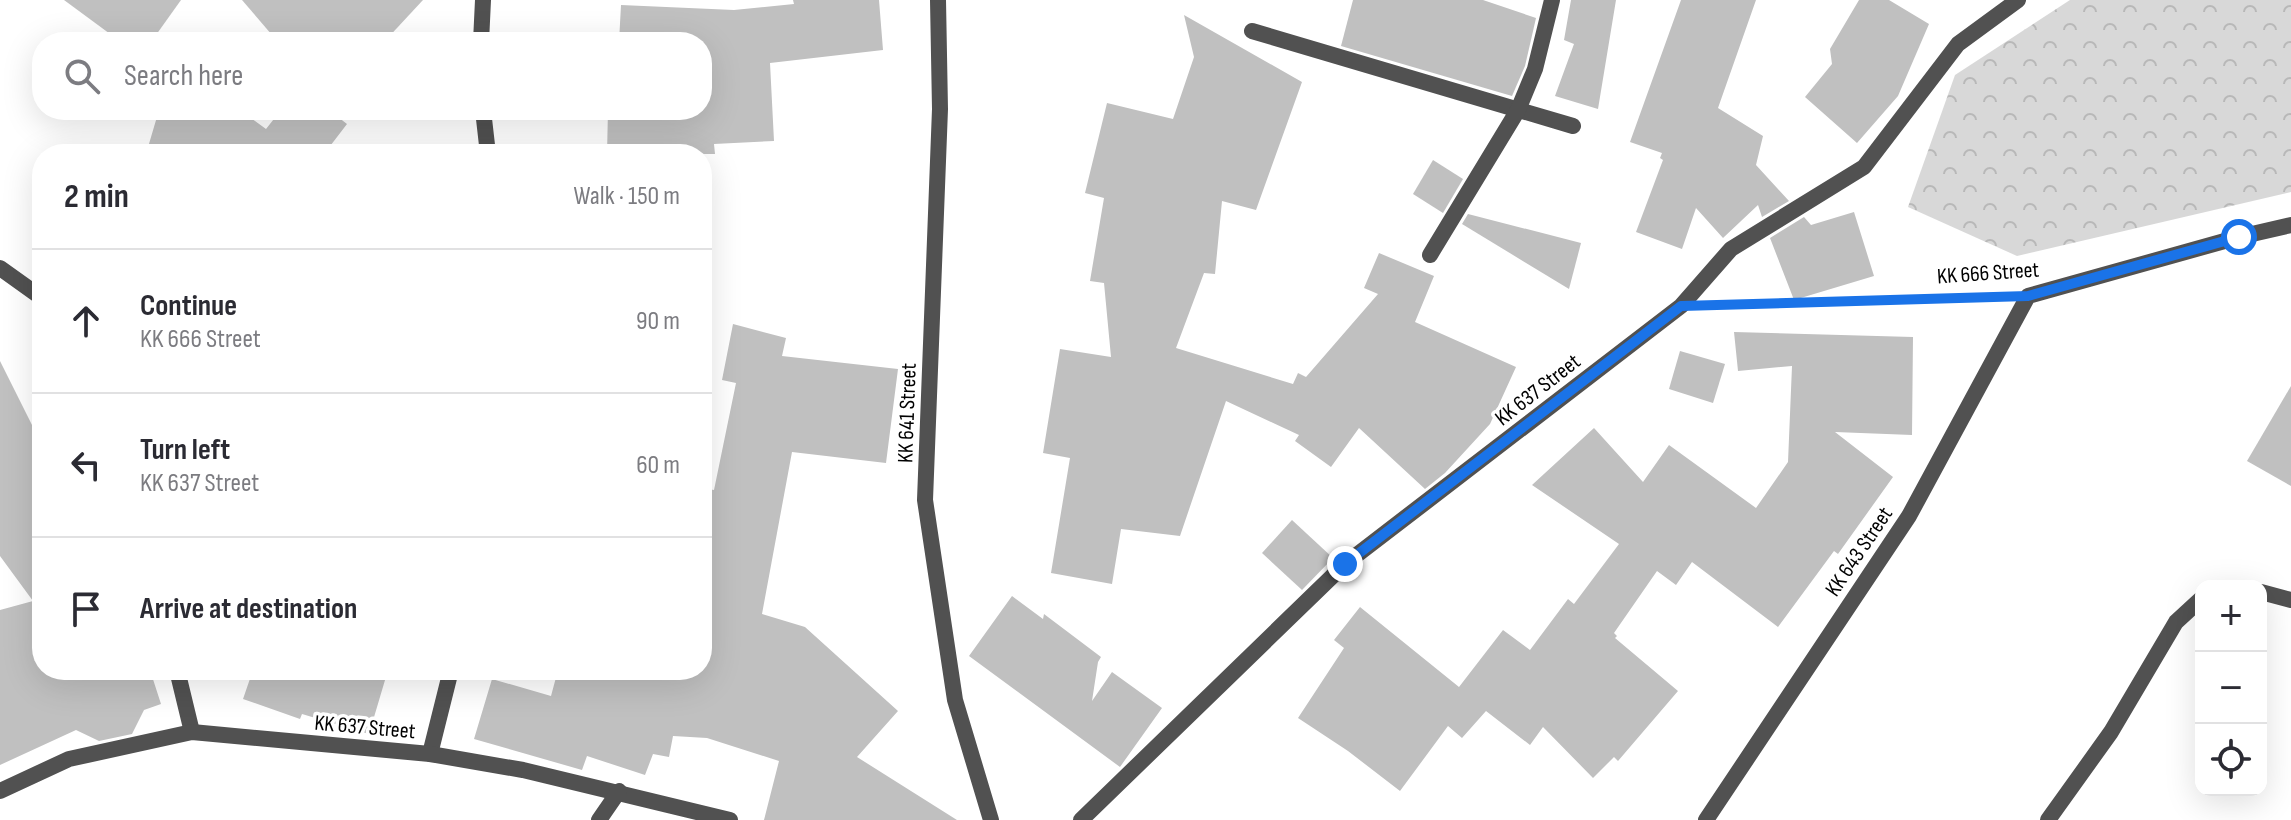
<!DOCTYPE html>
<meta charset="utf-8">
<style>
body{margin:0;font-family:"Sofia Sans Condensed",sans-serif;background:#f2f2f3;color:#2b2b33}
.controls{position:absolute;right:24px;bottom:24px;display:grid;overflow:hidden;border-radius:16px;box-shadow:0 8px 32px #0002}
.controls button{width:72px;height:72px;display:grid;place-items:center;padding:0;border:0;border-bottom:2px solid #e1e1e2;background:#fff;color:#2b2b33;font:40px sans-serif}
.stop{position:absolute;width:24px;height:24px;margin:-18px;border:6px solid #1a73e8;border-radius:50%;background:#fff}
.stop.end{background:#1a73e8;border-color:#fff;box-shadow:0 2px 8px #0008}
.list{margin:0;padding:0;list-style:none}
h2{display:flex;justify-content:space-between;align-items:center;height:104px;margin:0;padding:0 32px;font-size:34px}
h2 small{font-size:26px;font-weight:400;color:#7c7c81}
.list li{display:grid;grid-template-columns:52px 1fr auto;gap:24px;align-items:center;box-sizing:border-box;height:144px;padding:0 32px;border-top:2px solid #e1e1e2}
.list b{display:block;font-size:30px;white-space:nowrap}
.list p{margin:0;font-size:26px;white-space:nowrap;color:#7c7c81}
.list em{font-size:26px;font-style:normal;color:#7c7c81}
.icon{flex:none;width:44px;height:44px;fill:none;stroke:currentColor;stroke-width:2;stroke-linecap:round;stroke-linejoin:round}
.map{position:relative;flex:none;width:2291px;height:820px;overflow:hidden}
.search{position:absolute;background:#fff;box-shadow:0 8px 32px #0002;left:32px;top:32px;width:680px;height:88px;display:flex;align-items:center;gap:20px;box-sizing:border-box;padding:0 28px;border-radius:32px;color:#7c7c81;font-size:30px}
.panel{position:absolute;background:#fff;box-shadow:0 8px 32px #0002;left:32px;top:144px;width:680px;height:536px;border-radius:32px}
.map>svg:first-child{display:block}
.forest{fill:url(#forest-crowns)}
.building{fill:#c0c0c0}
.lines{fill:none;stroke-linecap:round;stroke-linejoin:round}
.path{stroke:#737373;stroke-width:5;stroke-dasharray:2 4;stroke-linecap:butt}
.service{stroke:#515151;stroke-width:16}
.minor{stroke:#515151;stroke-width:16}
.route{stroke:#1a73e8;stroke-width:10}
.labels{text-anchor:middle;stroke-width:7;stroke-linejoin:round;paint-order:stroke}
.street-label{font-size:22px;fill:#000;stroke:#fff}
</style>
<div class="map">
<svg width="2291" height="820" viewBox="0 0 2291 820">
<defs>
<pattern id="forest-crowns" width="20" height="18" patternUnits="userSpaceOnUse" patternTransform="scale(2)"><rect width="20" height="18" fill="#d8d8d8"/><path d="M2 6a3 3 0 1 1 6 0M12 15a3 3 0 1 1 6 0" fill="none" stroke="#b8b8b8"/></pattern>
</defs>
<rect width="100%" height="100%" fill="#fff"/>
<!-- forest -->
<polygon class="forest" points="2070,0 2291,0 2291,192 2017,256 1908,207 1955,75"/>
<!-- building -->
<g class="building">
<polygon points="64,0 181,0 151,42 121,42"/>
<polygon points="242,0 423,0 384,42 278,42"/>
<polygon points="793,0 879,0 883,50 770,63 774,141 714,144 715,154 607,154 608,110 702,110 702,42 619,42 621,5 734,10 794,4"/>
<polygon points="1353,0 1483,0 1536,18 1525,66 1512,96 1341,46"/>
<polygon points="1571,0 1616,0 1598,109 1555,96 1574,44 1564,40"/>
<polygon points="1681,0 1756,0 1718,108 1763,136 1756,165 1789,201 1762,217 1758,205 1723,238 1696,208 1682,249 1636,232 1663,160 1660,158 1662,153 1630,142"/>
<polygon points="1859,0 1889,0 1929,24 1898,96 1857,143 1805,97 1832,64 1830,49"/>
<polygon points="1184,15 1302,82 1256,210 1222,201 1215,274 1204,273 1176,348 1293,384 1298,373 1306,377 1378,294 1364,288 1379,253 1434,276 1415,322 1516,367 1490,424 1445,473 1425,489 1359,428 1331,467 1295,441 1299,435 1226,401 1180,536 1121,529 1112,584 1051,573 1070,458 1043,453 1060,349 1111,357 1104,283 1090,281 1104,198 1085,193 1107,103 1173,119 1194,57"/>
<polygon points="159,110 240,110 266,129 281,110 329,110 347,124 324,154 146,154"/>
<polygon points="1433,160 1463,179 1443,213 1413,194"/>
<polygon points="1854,212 1874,276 1794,300 1770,238 1804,217 1811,225"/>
<polygon points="1468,214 1581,243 1569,289 1462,224"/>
<polygon points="733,324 786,338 782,356 898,369 886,463 792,452 762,614 805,627 898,711 857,757 957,820 764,820 779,761 707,738 673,736 669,757 653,754 645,775 587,756 582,770 474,739 492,679 551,696 558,670 702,670 702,488 714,490 736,383 722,380"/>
<polygon points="1734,332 1913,337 1912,435 1835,432 1893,477 1838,554 1834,551 1778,627 1692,562 1676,585 1657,571 1614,633 1617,636 1615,638 1678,691 1618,761 1614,757 1593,778 1543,727 1530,745 1486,711 1462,738 1448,726 1400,791 1348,751 1298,718 1344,648 1334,640 1360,607 1459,687 1503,630 1530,650 1568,599 1574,604 1619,544 1532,485 1594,428 1643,482 1669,445 1756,508 1788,462 1792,366 1738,371"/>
<polygon points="1680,351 1725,364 1713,403 1669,389"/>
<polygon points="0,361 42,445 42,670 150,670 161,704 144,710 132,734 99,741 76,730 0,765 0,610 33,601 0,556"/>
<polygon points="2291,386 2291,486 2247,461"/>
<polygon points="1292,520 1333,558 1302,590 1262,553"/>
<polygon points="1012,596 1043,619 1044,614 1101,657 1098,662 1092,701 1112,672 1162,708 1120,767 969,656"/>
<polygon points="253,670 388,670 369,734 302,714 300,719 243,699"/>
</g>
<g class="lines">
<!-- path -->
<polyline class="path" points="1721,305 1995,297"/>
<!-- service -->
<g class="service">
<polyline points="2261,592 2291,600"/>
<polyline points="2048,820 2111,732 2176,622 2201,599"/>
</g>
<!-- minor -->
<g class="minor">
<polyline points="938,0 940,109 925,500 955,700 991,820"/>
<polyline points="1252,31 1573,126"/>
<polyline points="481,42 483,0"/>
<polyline points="483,110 488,154"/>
<polyline points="1430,255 1518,110 1535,69 1552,0"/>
<polyline points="0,268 42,298"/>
<polyline points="177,670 192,732"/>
<polyline points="430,754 451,670"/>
<polyline points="0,791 69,759 192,732 430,754 523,770 730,820"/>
<polyline points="599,820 619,791"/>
<polyline points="1081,820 1345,564 1681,306 1731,249 1864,167 1958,44 2018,0"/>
<polyline points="1706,820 1909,516 2028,296 2239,237 2291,225"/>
</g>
</g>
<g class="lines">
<!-- route -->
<polyline class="route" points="1345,564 1681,306 2028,296 2239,237"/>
</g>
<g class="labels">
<!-- street labels -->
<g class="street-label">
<text transform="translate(1988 272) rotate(-4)" y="8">KK 666 Street</text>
<text transform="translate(1537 389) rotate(-38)" y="8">KK 637 Street</text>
<text transform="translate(906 413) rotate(-88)" y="8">KK 641 Street</text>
<text transform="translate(1858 551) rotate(-56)" y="8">KK 643 Street</text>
<text transform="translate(365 726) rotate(5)" y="8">KK 637 Street</text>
</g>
</g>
</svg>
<div class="controls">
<button>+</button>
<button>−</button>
<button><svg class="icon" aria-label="locate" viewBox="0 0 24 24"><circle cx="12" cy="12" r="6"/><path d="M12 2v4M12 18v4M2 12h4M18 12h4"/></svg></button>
</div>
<div class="stop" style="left:2239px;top:237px"></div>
<div class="stop end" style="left:1345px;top:564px"></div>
<div class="search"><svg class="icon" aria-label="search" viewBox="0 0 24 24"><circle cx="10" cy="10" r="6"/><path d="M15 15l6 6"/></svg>Search here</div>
<section class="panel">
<h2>2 min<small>Walk · 150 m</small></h2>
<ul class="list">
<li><svg class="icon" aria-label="ahead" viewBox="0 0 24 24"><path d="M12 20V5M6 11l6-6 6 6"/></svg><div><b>Continue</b><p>KK 666 Street</p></div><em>90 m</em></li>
<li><svg class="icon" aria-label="left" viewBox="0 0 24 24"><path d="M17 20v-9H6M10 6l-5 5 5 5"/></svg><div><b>Turn left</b><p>KK 637 Street</p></div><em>60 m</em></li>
<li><svg class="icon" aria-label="arrive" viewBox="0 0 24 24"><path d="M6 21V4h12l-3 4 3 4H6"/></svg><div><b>Arrive at destination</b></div></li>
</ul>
</section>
</div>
